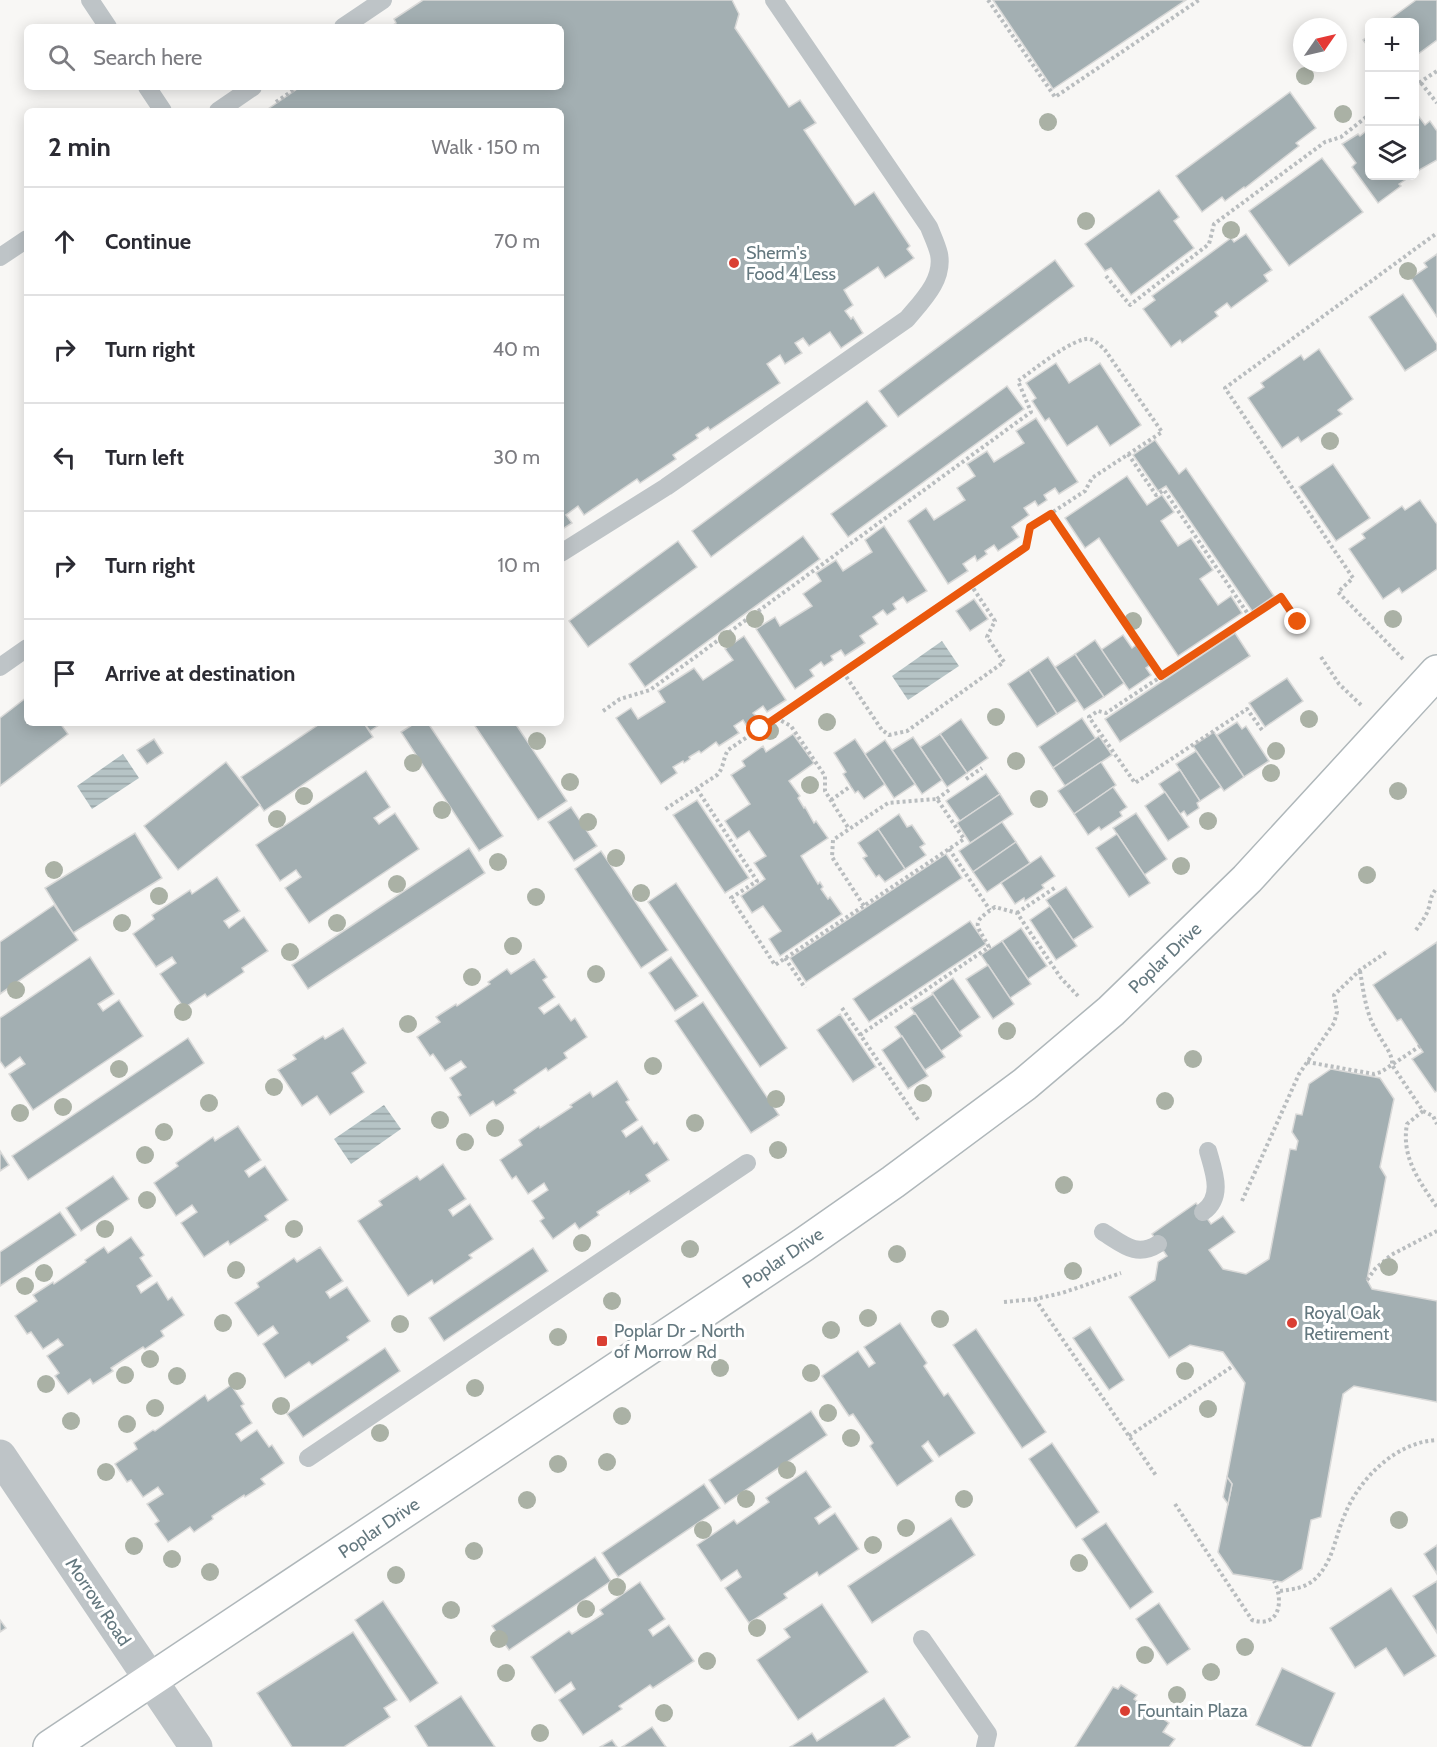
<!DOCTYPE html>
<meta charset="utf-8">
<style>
body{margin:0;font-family:Cabin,sans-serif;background:#f7f7f7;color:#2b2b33}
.controls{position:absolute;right:18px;top:18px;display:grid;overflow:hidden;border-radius:9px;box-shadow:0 3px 15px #0003}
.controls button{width:54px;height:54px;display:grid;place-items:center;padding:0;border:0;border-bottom:2px solid #e1e1e2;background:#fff;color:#2b2b33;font:30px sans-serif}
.compass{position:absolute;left:1293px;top:18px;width:54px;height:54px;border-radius:50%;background:#fff;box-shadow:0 3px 15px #0003;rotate:56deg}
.stop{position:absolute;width:18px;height:18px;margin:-14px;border:4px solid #ea580c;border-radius:50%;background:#fff}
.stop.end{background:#ea580c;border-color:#fff;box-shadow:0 2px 6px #0008}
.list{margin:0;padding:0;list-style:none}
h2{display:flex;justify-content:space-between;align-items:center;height:78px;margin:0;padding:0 24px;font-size:26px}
h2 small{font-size:20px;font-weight:400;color:#7c7c81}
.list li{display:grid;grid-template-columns:39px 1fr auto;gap:18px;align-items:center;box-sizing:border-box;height:108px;padding:0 24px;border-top:2px solid #e1e1e2}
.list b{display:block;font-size:22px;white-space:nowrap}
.list em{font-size:20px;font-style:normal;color:#7c7c81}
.icon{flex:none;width:33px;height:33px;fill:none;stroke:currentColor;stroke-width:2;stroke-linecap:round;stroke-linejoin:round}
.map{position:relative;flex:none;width:1437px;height:1747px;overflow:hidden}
.search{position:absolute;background:#fff;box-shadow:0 3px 15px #0003;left:24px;top:24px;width:540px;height:66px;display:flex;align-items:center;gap:15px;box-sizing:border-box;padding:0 21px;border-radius:9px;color:#7c7c81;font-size:22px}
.panel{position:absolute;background:#fff;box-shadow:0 3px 15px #0003;left:24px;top:108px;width:540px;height:618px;border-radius:9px}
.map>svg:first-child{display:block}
.water{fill:url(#water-rules)}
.building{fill:#a3afb2;stroke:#d9d9d8;stroke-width:1.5}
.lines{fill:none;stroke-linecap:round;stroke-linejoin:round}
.secondary-casing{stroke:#afb7ba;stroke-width:36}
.path{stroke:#b9bdbf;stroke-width:4;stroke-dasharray:3 3;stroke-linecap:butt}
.service{stroke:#bec4c7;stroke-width:18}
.tertiary{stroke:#bec4c7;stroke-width:33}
.secondary{stroke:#fff;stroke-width:33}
.tree{fill:#aab1a5}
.route{stroke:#ea580c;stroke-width:8}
.poi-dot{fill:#da3f33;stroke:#fff;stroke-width:2}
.labels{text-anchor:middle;stroke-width:6;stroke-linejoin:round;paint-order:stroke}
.poi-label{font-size:18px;fill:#64787f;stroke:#fff;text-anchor:start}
.street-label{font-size:18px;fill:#64787f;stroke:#fff}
</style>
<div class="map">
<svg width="1437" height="1747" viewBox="0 0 1437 1747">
<defs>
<pattern id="water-rules" width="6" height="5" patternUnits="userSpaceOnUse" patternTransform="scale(1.5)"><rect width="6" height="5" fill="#b6c4c6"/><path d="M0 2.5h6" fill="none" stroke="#98a4a6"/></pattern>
</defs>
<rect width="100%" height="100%" fill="#f8f7f5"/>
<!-- water -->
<g class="water">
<polygon points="942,641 959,666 908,700 892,676"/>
<polygon points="123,754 139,778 92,809 77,786"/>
<polygon points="384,1105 401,1129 351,1164 334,1139"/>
</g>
<!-- building -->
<g class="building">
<polygon points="423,0 732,0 739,14 735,28 789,107 800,100 816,123 804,130 855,205 874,192 910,246 907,249 914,258 885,278 878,267 844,290 853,305 845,311 851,319 853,317 863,333 841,348 830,332 809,346 803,338 795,343 802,353 785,364 780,355 767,364 780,383 710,430 708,427 696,435 698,438 673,455 676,459 640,483 637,479 584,515 578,506 566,515 572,523 561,530 561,111 265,111 300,87 561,87 561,27 390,27 396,23 394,19"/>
<polygon points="993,0 1186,0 1053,89"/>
<polygon points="1416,0 1437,0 1437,40 1414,57 1414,22 1386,22"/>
<polygon points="1370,35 1370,49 1363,40"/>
<polygon points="1290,92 1316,128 1296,143 1299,146 1245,188 1244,187 1225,201 1222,197 1202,212 1176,176"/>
<polygon points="1414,110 1425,125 1430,121 1437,131 1437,160 1414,173"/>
<polygon points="1370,128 1370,176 1411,176 1399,184 1401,186 1378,203 1352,167 1356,163 1342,144 1358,134 1360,136"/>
<polygon points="1322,158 1363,212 1289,266 1249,211"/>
<polygon points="1159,190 1179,217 1174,221 1194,248 1131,295 1111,268 1105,271 1085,244"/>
<polygon points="1246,234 1272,270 1264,275 1268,281 1231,308 1227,303 1215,312 1218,316 1182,343 1180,340 1171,347 1143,309 1155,300 1152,296 1231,238 1234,242"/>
<polygon points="1437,254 1437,317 1411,278 1427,267 1424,263"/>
<polygon points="1055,260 1074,286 898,417 879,391"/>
<polygon points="1403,294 1437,344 1437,350 1405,371 1369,317"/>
<polygon points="1319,349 1353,399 1338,410 1342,414 1301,442 1298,437 1282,448 1248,398 1264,387 1261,383 1301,355 1304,360"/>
<polygon points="1056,363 1069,383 1100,363 1141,425 1110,446 1097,426 1067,446 1049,418 1045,421 1032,401 1036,398 1026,383"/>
<polygon points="1007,386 1024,409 848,537 831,514"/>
<polygon points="867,401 887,426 711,557 692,531"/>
<polygon points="1036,418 1078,482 1059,494 1055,488 1044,495 1047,500 1038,506 1035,501 1024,508 1029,515 1012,527 1019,537 998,551 994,545 985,551 987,554 977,561 975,556 963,564 968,571 948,584 908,521 926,508 934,520 965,500 957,488 975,476 967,464 987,451 994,462 1024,443 1016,431"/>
<polygon points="1155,440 1179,474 1186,468 1274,596 1252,611 1166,486 1158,491 1133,455"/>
<polygon points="1333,464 1370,518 1336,541 1299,487"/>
<polygon points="1127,476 1147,505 1162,495 1174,512 1161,521 1178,546 1191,538 1213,570 1200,579 1218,605 1231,596 1242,613 1178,656 1099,538 1085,548 1065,518"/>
<polygon points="1420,500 1437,524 1437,569 1402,593 1399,588 1383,599 1349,549 1365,538 1362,534 1402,506 1405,510"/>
<polygon points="884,526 927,591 907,603 903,597 893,604 896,609 887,615 883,610 873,617 878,624 860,636 865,643 845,656 841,650 831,656 833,660 824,666 821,662 810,670 814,676 795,689 756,629 775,617 780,626 812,606 803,594 821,581 816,573 836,560 843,571 872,552 865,540"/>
<polygon points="803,536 820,559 645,687 629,664"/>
<polygon points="678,541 697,567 588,647 569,621"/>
<polygon points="974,599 988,619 970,631 956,611"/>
<polygon points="1235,633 1250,656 1120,742 1105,719"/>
<polygon points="1123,635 1132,648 1136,645 1150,665 1146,668 1151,675 1129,690 1101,650"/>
<polygon points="744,636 786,700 767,712 763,706 753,713 757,717 746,725 743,720 734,726 739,733 719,746 716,742 701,753 699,751 689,757 690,759 684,763 683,761 673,767 677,773 661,784 616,718 631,708 638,719 665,702 658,691 694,668 703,680 733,660 725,649"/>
<polygon points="1095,640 1124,683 1104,697 1075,654"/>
<polygon points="1075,654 1104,697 1084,710 1055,667"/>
<polygon points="1048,657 1077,701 1057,714 1029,670"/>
<polygon points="1029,670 1057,714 1037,727 1008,684"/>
<polygon points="1287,678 1303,701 1265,727 1249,703"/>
<polygon points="27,697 27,723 60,723 68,734 0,786 0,718"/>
<polygon points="1082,718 1096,739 1053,768 1039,747"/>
<polygon points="961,719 988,758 967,773 940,734"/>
<polygon points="1237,722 1242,729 1246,726 1269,761 1244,777 1217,735"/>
<polygon points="321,723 364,723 373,737 264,811 241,777"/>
<polygon points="364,723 382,723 370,731"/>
<polygon points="415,723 428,723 503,836 479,851 401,732"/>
<polygon points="473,723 515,723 567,801 538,820"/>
<polygon points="1214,732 1244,777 1224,791 1193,746"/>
<polygon points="793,734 814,763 789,781 800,796 798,798 804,808 805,807 814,823 816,821 828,838 801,856 818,884 820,882 823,887 821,889 828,899 830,897 842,914 780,956 769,939 781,931 763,906 752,913 741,896 765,879 754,863 766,856 749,831 737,839 725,821 750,804 731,775 745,766 742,761 763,746 766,752"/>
<polygon points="940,734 967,773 947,787 920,747"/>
<polygon points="1099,736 1112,755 1065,786 1053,768"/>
<polygon points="913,737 942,780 922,794 892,750"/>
<polygon points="154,739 163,753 147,764 137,750"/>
<polygon points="855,739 885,784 864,799 858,791 855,793 843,774 846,772 834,753"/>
<polygon points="885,740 915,784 894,798 865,754"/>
<polygon points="1196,751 1221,787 1200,801 1176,764"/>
<polygon points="226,762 260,805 178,870 144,826"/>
<polygon points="1101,762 1116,785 1074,814 1058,791"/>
<polygon points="1180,770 1200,801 1197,803 1199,808 1187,816 1184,811 1180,814 1159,784"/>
<polygon points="366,771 390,807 374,818 379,824 395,813 419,849 309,923 285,888 301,877 296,870 280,881 256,845"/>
<polygon points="986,774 1000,794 960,821 946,801"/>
<polygon points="1113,787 1127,807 1120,812 1122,816 1101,830 1099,827 1088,835 1074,814"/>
<polygon points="1165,792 1189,827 1168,841 1145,806"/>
<polygon points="1000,794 1013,814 970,843 957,823"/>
<polygon points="697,800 749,878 725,893 673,815"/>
<polygon points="571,807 597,846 574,861 548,822"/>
<polygon points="1136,813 1167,859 1144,875 1113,828"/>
<polygon points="899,814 907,827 912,825 925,844 920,847 926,855 905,869 878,829"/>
<polygon points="1002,822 1016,842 973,872 959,851"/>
<polygon points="878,829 905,869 885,882 879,875 876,877 863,858 867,856 858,843"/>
<polygon points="135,833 162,878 73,933 45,888"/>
<polygon points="1117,834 1150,883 1129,897 1096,848"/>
<polygon points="1016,842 1030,863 987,892 973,872"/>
<polygon points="469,848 485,873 308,989 292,965"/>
<polygon points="601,851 668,950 641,968 575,869"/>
<polygon points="946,854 962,878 806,982 790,958"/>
<polygon points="1041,856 1055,876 1042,885 1044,888 1025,901 1024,898 1015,904 1001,883"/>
<polygon points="217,877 240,911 224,921 229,928 244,917 268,951 242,968 244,972 207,997 205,994 184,1008 160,974 176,963 172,957 156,967 133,934 154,919 152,915 190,890 192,894"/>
<polygon points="676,883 787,1048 760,1067 648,902"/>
<polygon points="1066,887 1093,927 1073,940 1046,900"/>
<polygon points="54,905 78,940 0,994 0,942"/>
<polygon points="1050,906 1077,946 1056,960 1030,920"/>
<polygon points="970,921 986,944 869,1022 853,999"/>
<polygon points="1021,928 1047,966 1028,979 1002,941"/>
<polygon points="1002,941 1031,984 1010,998 981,955"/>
<polygon points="1437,942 1437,1091 1435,1092 1412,1059 1423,1052 1401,1019 1397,1021 1373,985"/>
<polygon points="90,957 114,994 98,1004 103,1011 119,1000 143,1036 33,1110 9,1074 25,1064 20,1057 5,1068 0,1061 0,1018"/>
<polygon points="671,957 698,996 675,1011 649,973"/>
<polygon points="534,959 547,977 543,980 555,997 539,1008 544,1014 559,1004 571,1021 575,1018 587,1037 564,1053 567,1058 548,1071 546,1068 514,1090 516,1093 496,1106 493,1101 470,1116 458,1097 461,1095 450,1078 466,1067 461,1061 445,1071 433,1054 430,1056 417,1037 440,1022 436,1017 456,1004 457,1006 490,984 488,982 507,969 511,974"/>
<polygon points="988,965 1014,1004 993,1019 966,979"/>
<polygon points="953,978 980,1017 959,1032 932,993"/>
<polygon points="933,994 962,1036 941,1051 911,1008"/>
<polygon points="703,1002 779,1115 751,1133 675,1021"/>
<polygon points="915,1013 945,1057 925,1070 895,1027"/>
<polygon points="840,1014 876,1067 853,1082 817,1030"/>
<polygon points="343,1028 366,1063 352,1073 364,1092 330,1115 317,1096 302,1106 278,1070 296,1059 293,1055 323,1036 325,1039"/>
<polygon points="902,1036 928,1076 908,1089 882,1050"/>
<polygon points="188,1038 204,1063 28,1180 12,1156"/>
<polygon points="1331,1069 1380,1078 1394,1099 1380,1167 1386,1177 1367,1280 1372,1289 1437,1301 1437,1402 1354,1386 1343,1394 1321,1517 1311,1520 1302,1569 1282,1582 1233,1574 1218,1552 1232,1484 1227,1477 1245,1383 1223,1352 1190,1345 1169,1358 1129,1297 1155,1280 1158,1262 1167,1256 1152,1234 1196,1203 1211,1224 1223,1216 1235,1232 1209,1250 1223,1269 1246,1274 1269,1259 1290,1149 1296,1150 1298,1141 1292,1132 1296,1114 1302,1115 1309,1084"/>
<polygon points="617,1081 629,1100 626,1102 638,1120 622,1131 626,1137 642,1126 654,1144 657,1142 669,1160 646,1175 650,1181 630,1194 629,1191 597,1212 599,1215 579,1229 575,1223 553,1239 540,1221 544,1218 532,1201 548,1190 544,1183 528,1194 516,1176 512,1179 500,1160 522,1145 519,1140 539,1126 540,1128 572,1107 570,1105 590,1092 593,1097"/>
<polygon points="238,1126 261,1160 245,1171 249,1177 265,1166 288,1200 265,1216 268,1220 230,1245 228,1241 204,1257 181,1223 197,1212 192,1205 176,1216 154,1183 178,1166 176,1163 213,1137 215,1141"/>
<polygon points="0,1151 9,1165 0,1171"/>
<polygon points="443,1164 466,1199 449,1210 453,1216 470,1204 493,1239 469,1255 472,1258 434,1284 432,1280 408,1296 358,1221 382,1205 379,1201 417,1176 420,1180"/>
<polygon points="113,1176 129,1199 81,1231 66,1208"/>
<polygon points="60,1212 76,1235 0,1286 0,1252"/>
<polygon points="131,1237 144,1255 140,1258 152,1276 137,1286 141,1293 157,1282 168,1300 172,1297 184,1315 161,1331 164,1336 145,1349 143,1347 111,1368 113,1371 93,1384 90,1379 68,1394 55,1376 59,1373 47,1356 63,1345 58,1339 43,1349 31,1332 27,1334 15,1316 37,1301 33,1295 53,1282 54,1284 86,1262 85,1260 104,1247 108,1253"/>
<polygon points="320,1247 343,1281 326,1292 330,1298 347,1287 370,1321 347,1337 349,1340 312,1365 309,1362 285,1378 263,1344 278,1333 273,1326 258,1336 235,1303 259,1287 257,1283 294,1258 297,1262"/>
<polygon points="533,1248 548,1271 444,1341 429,1318"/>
<polygon points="900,1323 927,1363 924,1366 944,1396 948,1393 975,1433 939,1457 928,1441 922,1446 933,1461 897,1486 870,1446 873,1443 853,1414 849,1416 822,1376 858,1351 869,1367 875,1363 864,1347"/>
<polygon points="1090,1327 1124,1380 1109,1390 1073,1338"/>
<polygon points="976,1329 1046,1432 1022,1448 953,1345"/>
<polygon points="385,1348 400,1371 303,1437 287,1414"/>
<polygon points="231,1385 244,1404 241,1406 252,1423 236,1434 241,1441 257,1430 269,1447 272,1445 284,1463 261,1479 265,1484 245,1497 244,1495 212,1516 213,1519 194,1532 190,1527 168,1542 155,1524 159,1521 147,1504 163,1494 158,1487 143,1497 131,1480 127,1482 115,1464 137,1449 134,1443 153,1430 155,1431 205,1395 208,1401"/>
<polygon points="811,1411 827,1435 725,1504 709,1480"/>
<polygon points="1052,1443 1099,1512 1076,1528 1029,1459"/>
<polygon points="806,1471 831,1507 815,1518 819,1524 835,1513 859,1549 819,1576 817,1572 784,1594 787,1598 749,1623 725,1588 741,1577 737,1570 721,1581 697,1545 734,1520 737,1524 769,1502 766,1498"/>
<polygon points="1227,1477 1232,1484 1228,1504 1223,1497"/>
<polygon points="704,1484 720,1508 618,1577 602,1553"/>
<polygon points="951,1518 975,1555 872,1623 848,1586"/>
<polygon points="1106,1523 1153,1592 1130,1609 1082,1539"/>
<polygon points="1437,1545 1437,1574 1424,1554"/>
<polygon points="595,1557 611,1581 509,1650 492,1626"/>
<polygon points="1437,1581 1437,1633 1413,1596"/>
<polygon points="640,1582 665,1619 649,1630 653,1636 669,1625 694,1661 653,1688 650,1685 619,1706 622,1709 583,1735 559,1700 575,1689 571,1682 555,1693 531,1657 569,1631 572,1634 603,1614 600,1610"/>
<polygon points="1391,1588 1436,1656 1404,1676 1386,1648 1355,1668 1330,1628"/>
<polygon points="383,1601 438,1683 410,1702 355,1620"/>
<polygon points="1159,1603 1190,1649 1167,1665 1136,1619"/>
<polygon points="822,1604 868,1672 798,1720 757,1660 790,1637 784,1629"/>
<polygon points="0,1620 6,1628 0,1632"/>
<polygon points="353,1632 397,1700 384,1708 390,1717 344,1747 292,1747 257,1693"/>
<polygon points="1282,1668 1335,1693 1311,1747 1304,1747 1256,1725"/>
<polygon points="1121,1685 1137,1695 1134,1699 1169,1723 1163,1732 1175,1739 1169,1747 1075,1747 1113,1687 1118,1689"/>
<polygon points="461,1696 495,1747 428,1747 415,1726"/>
<polygon points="884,1698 910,1737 894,1747 790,1747 812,1733 817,1741"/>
<polygon points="652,1727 666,1747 622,1747"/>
<polygon points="612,1740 617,1747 600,1747"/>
</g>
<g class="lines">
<!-- secondary casing -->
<g class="secondary-casing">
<polyline id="secondary" points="50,1747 803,1245 893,1182 1025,1084 1111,1011 1247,879 1437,672"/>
</g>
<!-- path -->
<g class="path">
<polyline points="988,0 1055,97 1199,0"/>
<polyline points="1421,83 1437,103"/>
<polyline points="1414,86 1437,71"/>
<polyline points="276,102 298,87"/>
<polyline points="1106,276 1130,305 1209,244 1214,224 1325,142 1341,137 1370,114"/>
<polyline points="1128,454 1156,495 1164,490 1250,617"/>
<polyline points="1051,514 1161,676"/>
<polyline points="1321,657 1339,684 1361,705"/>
<polyline points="1403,659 1338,592 1353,578 1225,388 1437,233"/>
<polyline points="843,672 882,730 889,735 907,731 1004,662 987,637 995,621 971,585"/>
<path d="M603,711L620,699L650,690L1031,412L1018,381C1032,371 1075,336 1090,339C1096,341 1101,346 1105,350L1162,432L1092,478L1085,491L1030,527L1026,547L728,750C723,758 724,768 717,775L664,810"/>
<polyline points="776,718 791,726 825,776 825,791 849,829"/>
<polyline points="1262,730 1247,709 1135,783 1089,717 1098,711 1106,713 1281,597 1298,622"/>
<polyline points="966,779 982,768"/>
<polyline points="697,789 757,881 731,898 775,965 964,839 937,799 888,803 833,840 832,857 864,906"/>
<polyline points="937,799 949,790"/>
<polyline points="831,800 851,786"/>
<polyline points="949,849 990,910"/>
<polyline points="1017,913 1056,887"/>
<path d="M1416,930C1421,923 1427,915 1429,907C1431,898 1431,895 1437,888"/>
<polyline points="785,958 805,988"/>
<path d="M1360,971C1364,994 1366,1016 1379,1035C1384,1045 1393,1054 1392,1065L1423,1111L1433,1116L1437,1124"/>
<polyline points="842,1008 919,1121"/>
<path d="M860,1035L989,947C976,923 970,924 995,907L1017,913L1061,978L1078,996"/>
<polyline points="1307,1062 1374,1074 1381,1072 1420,1046"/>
<path d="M1423,1111L1407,1124C1401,1157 1419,1181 1437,1207"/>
<polyline points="1242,1201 1299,1074 1334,1023 1337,1012 1334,995 1360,970 1388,951"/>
<polyline points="1367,1280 1375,1269 1391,1255 1437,1231"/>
<polyline points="1035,1299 1157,1477"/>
<polyline points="1004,1302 1035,1299 1062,1293 1121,1273"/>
<polyline points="1129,1436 1233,1366"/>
<path d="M1175,1504L1252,1620C1280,1629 1284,1600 1274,1581"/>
<path d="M1280,1591C1294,1589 1307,1588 1317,1577C1334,1559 1335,1536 1345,1514C1360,1478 1396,1442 1437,1440"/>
</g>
<!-- service -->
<g class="service">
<polyline points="90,0 108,27"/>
<polyline points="343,27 383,0"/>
<polyline points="147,87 163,111"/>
<polyline points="218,111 253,87"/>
<polyline points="0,257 27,239"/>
<path d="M561,553L666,487L907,319C922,301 944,280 939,254C937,245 932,235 929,227L774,0"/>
<polyline points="0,667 27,648"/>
<path d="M1203,1212C1224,1197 1214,1172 1208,1151"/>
<path d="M1103,1232C1123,1244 1136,1258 1158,1244"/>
<polyline points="308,1458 747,1163"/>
<polyline points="922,1639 988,1734 985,1747"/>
</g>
<!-- tertiary -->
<polyline class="tertiary" points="0,1456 196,1747"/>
<!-- secondary -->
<use href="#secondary" class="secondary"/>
</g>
<!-- trees -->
<g class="tree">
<circle cx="1305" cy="76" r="9"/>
<circle cx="1343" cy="114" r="9"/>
<circle cx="1048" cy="122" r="9"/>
<circle cx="1086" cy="221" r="9"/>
<circle cx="1231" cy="230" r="9"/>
<circle cx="1408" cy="271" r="9"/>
<circle cx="1330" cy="441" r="9"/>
<circle cx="755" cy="619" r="9"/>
<circle cx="1393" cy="619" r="9"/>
<circle cx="1133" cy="621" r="9"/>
<circle cx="727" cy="639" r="9"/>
<circle cx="996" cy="717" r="9"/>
<circle cx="1309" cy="719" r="9"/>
<circle cx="827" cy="722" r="9"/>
<circle cx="770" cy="731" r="9"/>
<circle cx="537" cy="741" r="9"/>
<circle cx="1276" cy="751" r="9"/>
<circle cx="1016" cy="761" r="9"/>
<circle cx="413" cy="763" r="9"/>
<circle cx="1271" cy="773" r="9"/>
<circle cx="570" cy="782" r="9"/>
<circle cx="810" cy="785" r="9"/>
<circle cx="1398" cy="791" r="9"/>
<circle cx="304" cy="796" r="9"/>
<circle cx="1039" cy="799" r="9"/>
<circle cx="442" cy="810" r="9"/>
<circle cx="277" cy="819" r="9"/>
<circle cx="1208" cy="821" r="9"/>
<circle cx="588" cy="822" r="9"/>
<circle cx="616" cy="858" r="9"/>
<circle cx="498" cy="862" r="9"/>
<circle cx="1181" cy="866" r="9"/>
<circle cx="54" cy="870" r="9"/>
<circle cx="1367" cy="875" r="9"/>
<circle cx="397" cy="884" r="9"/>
<circle cx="641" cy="893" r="9"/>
<circle cx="159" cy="896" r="9"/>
<circle cx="536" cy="897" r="9"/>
<circle cx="122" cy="923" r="9"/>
<circle cx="337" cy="923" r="9"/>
<circle cx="513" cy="946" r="9"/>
<circle cx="290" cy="952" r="9"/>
<circle cx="596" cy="974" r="9"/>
<circle cx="472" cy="977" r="9"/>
<circle cx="16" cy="990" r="9"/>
<circle cx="183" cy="1012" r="9"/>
<circle cx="408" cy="1024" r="9"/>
<circle cx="1007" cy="1031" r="9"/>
<circle cx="1193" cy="1059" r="9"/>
<circle cx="653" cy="1066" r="9"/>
<circle cx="119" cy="1069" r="9"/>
<circle cx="274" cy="1087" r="9"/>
<circle cx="923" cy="1093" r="9"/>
<circle cx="776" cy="1099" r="9"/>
<circle cx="1165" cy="1101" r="9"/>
<circle cx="209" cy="1103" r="9"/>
<circle cx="63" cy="1107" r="9"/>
<circle cx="20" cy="1113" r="9"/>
<circle cx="440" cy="1120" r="9"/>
<circle cx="695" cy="1123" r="9"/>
<circle cx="495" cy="1128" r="9"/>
<circle cx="164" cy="1132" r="9"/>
<circle cx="465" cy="1142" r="9"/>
<circle cx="778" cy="1150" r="9"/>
<circle cx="145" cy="1155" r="9"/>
<circle cx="1064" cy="1185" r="9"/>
<circle cx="147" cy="1200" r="9"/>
<circle cx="105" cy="1229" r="9"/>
<circle cx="294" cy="1229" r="9"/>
<circle cx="582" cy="1243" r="9"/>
<circle cx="690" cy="1249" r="9"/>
<circle cx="897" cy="1254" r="9"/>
<circle cx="1389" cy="1267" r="9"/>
<circle cx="236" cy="1270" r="9"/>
<circle cx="1073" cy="1271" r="9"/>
<circle cx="44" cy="1273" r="9"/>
<circle cx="25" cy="1286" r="9"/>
<circle cx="612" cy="1301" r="9"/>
<circle cx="868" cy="1318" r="9"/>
<circle cx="940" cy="1319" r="9"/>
<circle cx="223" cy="1323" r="9"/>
<circle cx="400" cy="1324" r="9"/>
<circle cx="831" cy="1330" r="9"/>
<circle cx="558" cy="1337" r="9"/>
<circle cx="150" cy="1359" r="9"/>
<circle cx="720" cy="1368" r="9"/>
<circle cx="1185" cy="1371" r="9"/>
<circle cx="811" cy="1373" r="9"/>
<circle cx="125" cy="1375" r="9"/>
<circle cx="177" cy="1376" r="9"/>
<circle cx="237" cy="1381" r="9"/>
<circle cx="46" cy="1384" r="9"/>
<circle cx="475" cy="1388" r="9"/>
<circle cx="281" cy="1406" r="9"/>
<circle cx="155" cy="1408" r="9"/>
<circle cx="1208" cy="1409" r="9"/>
<circle cx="828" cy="1413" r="9"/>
<circle cx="622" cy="1416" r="9"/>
<circle cx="71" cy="1421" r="9"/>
<circle cx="127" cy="1424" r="9"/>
<circle cx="380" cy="1433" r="9"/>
<circle cx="851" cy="1438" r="9"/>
<circle cx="607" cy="1462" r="9"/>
<circle cx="558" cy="1464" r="9"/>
<circle cx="787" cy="1470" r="9"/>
<circle cx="106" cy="1472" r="9"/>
<circle cx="746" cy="1499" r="9"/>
<circle cx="964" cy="1499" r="9"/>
<circle cx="527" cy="1500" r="9"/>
<circle cx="1399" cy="1520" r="9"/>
<circle cx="906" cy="1528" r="9"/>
<circle cx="703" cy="1530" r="9"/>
<circle cx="873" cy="1545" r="9"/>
<circle cx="134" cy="1546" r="9"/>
<circle cx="474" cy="1551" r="9"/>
<circle cx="172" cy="1559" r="9"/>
<circle cx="1079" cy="1563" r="9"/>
<circle cx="210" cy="1572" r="9"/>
<circle cx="396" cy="1575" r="9"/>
<circle cx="617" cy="1587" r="9"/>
<circle cx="586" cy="1609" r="9"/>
<circle cx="451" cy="1610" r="9"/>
<circle cx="757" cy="1628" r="9"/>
<circle cx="499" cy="1639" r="9"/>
<circle cx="1245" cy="1647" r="9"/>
<circle cx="1145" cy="1655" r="9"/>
<circle cx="707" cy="1661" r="9"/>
<circle cx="1211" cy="1672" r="9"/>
<circle cx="506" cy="1673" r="9"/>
<circle cx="1177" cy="1695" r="9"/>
<circle cx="664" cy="1713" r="9"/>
<circle cx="540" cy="1733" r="9"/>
</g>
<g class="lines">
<!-- route -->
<polyline class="route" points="760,729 1026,547 1030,527 1051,514 1161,676 1281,597 1298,622"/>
</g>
<!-- markers -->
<g class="poi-dot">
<circle cx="734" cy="263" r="6"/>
<circle cx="1292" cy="1323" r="6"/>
<rect x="596" y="1335" width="12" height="12" rx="3"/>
<circle cx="1125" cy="1711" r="6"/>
</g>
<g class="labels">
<!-- poi labels -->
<g class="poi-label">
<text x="746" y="259">Sherm's<tspan x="746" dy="21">Food 4 Less</tspan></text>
<text x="1304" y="1319">Royal Oak<tspan x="1304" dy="21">Retirement</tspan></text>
<text x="614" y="1337">Poplar Dr - North<tspan x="614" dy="21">of Morrow Rd</tspan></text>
<text x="1137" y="1717">Fountain Plaza</text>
</g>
<!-- street labels -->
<g class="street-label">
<text transform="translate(1165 958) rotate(-44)" y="6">Poplar Drive</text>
<text transform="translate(783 1258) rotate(-34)" y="6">Poplar Drive</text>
<text transform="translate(379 1528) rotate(-34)" y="6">Poplar Drive</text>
<text transform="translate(98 1602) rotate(56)" y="6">Morrow Road</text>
</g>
</g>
</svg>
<div class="controls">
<button>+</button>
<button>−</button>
<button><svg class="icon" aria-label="layers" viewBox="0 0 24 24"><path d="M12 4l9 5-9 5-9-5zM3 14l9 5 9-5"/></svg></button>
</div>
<svg class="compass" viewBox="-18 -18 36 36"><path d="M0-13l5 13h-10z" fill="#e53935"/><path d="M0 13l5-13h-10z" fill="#7c7c81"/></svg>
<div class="stop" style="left:760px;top:729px"></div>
<div class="stop end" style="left:1298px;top:622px"></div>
<div class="search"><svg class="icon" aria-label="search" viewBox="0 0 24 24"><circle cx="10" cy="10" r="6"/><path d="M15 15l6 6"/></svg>Search here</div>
<section class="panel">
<h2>2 min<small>Walk · 150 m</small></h2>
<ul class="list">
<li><svg class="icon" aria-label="ahead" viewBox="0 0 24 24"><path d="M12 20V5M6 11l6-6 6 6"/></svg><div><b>Continue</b></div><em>70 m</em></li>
<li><svg class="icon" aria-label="right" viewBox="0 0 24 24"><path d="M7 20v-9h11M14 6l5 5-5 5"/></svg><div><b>Turn right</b></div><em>40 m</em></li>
<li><svg class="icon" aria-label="left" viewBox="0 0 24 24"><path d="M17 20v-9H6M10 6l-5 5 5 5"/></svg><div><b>Turn left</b></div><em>30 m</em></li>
<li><svg class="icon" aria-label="right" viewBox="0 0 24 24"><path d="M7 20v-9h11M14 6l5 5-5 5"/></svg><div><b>Turn right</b></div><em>10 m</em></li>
<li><svg class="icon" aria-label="arrive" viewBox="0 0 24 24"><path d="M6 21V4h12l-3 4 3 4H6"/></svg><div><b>Arrive at destination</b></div></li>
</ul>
</section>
</div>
